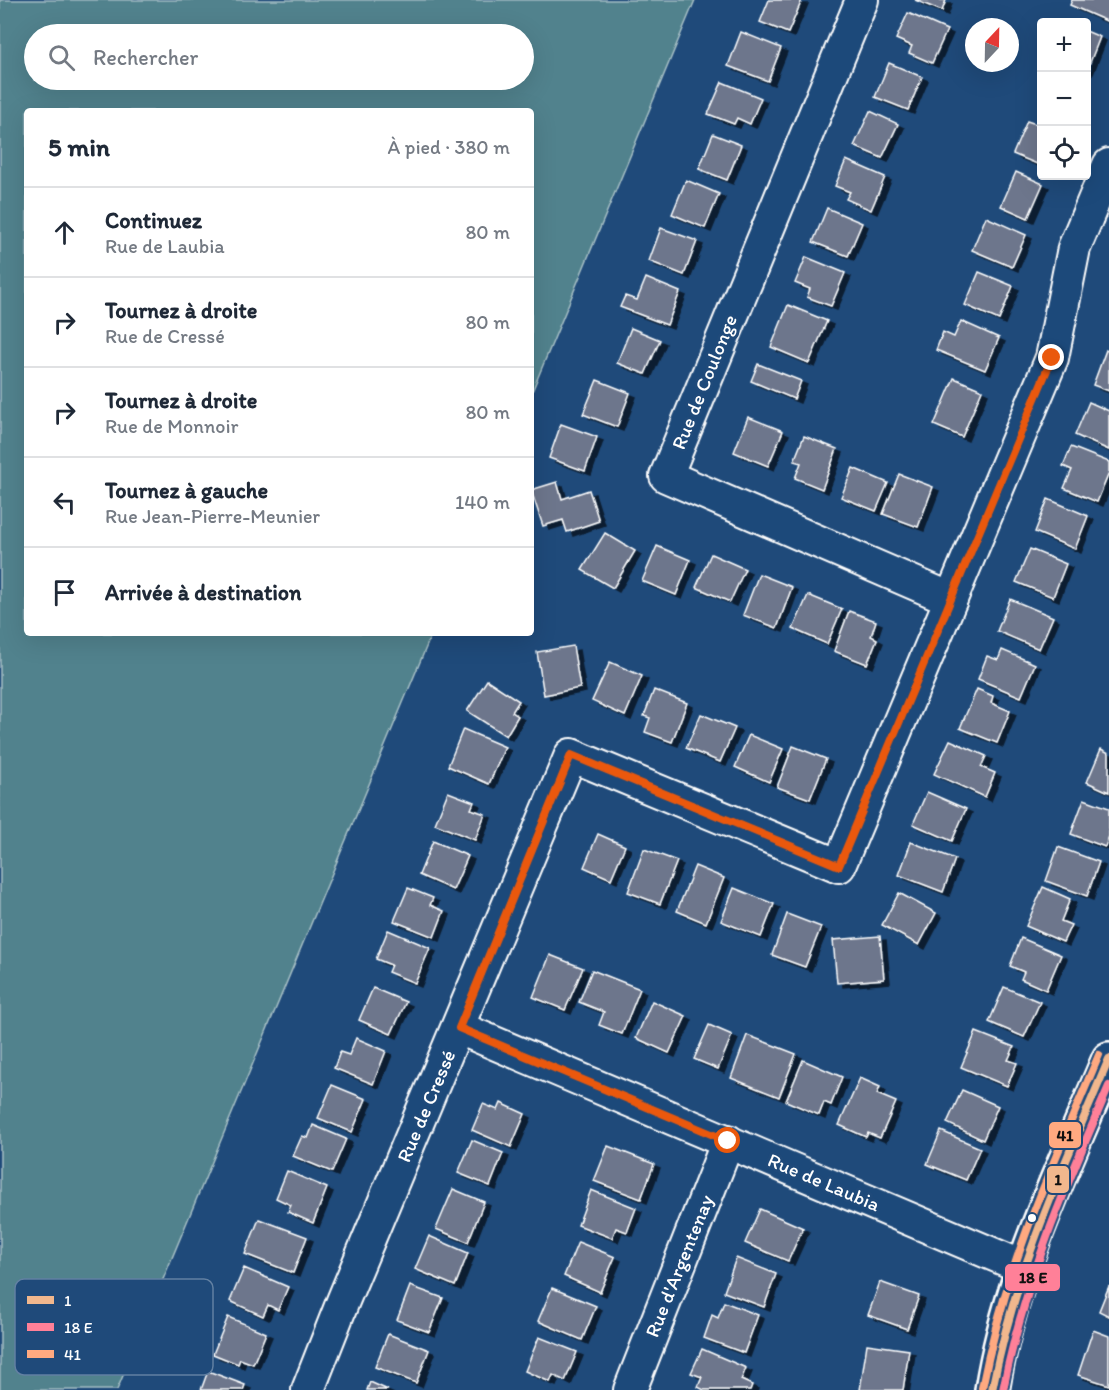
<!DOCTYPE html>
<html lang="fr">
<meta charset="utf-8">
<style>
body{margin:0;font-family:Itim,sans-serif;background:#f2f2f3;color:#1f2937}
.controls{position:absolute;right:18px;top:18px;display:grid;overflow:hidden;border-radius:6px;box-shadow:0 6px 24px #0002}
.controls button{width:54px;height:54px;display:grid;place-items:center;padding:0;border:0;border-bottom:2px solid #e0e1e3;background:#fff;color:#1f2937;font:30px sans-serif}
.compass{position:absolute;left:965px;top:18px;width:54px;height:54px;border-radius:50%;background:#fff;box-shadow:0 6px 24px #0002;rotate:22deg}
.stop{position:absolute;width:18px;height:18px;margin:-14px;border:4px solid #ea580c;border-radius:50%;background:#fff}
.stop.end{background:#ea580c;border-color:#fff;box-shadow:0 2px 6px #0008}
.list{margin:0;padding:0;list-style:none}
h2{display:flex;justify-content:space-between;align-items:center;height:78px;margin:0;padding:0 24px;font-size:26px}
h2 small{font-size:20px;font-weight:400;color:#747a83}
.list li{display:grid;grid-template-columns:39px 1fr auto;gap:18px;align-items:center;box-sizing:border-box;height:90px;padding:0 24px;border-top:2px solid #e0e1e3}
.list b{display:block;font-size:22px;white-space:nowrap}
.list p{margin:0;font-size:20px;white-space:nowrap;color:#747a83}
.list em{font-size:20px;font-style:normal;color:#747a83}
.icon{flex:none;width:33px;height:33px;fill:none;stroke:currentColor;stroke-width:2;stroke-linecap:round;stroke-linejoin:round}
.map{position:relative;flex:none;width:1109px;height:1390px;overflow:hidden}
.search{position:absolute;background:#fff;box-shadow:0 6px 24px #0002;left:24px;top:24px;width:510px;height:66px;display:flex;align-items:center;gap:15px;box-sizing:border-box;padding:0 21px;border-radius:33px;color:#747a83;font-size:22px}
.panel{position:absolute;background:#fff;box-shadow:0 6px 24px #0002;left:24px;top:108px;width:510px;height:528px;border-radius:6px}
.map>svg:first-child{display:block}
.green{fill:#51828d;stroke:#a8c0c6;stroke-width:1.5;fill-rule:evenodd}
.building{fill:#6d768c;stroke:#fff;stroke-width:1.5;filter:url(#shadow)}
.lines{fill:none;stroke-linecap:round;stroke-linejoin:round}
.street-casing{stroke:#fff;stroke-width:36}
.secondary-casing{stroke:#fff;stroke-width:38}
.street{stroke:#1f4a7a;stroke-width:32}
.secondary{stroke:#1f4a7a;stroke-width:33}
.bus-1-casing{stroke:#1f4a7a;stroke-width:12}
.bus-2-casing{stroke:#1f4a7a;stroke-width:12}
.bus-3-casing{stroke:#1f4a7a;stroke-width:12}
.bus-1{stroke:#f1b78d;stroke-width:8}
.bus-2{stroke:#ff8098;stroke-width:8}
.bus-3{stroke:#ffa980;stroke-width:8}
.route{stroke:#ea580c;stroke-width:8}
.bus-dot{fill:#fff;stroke:#1f4a7a;stroke-width:2}
.labels{text-anchor:middle;stroke-width:6;stroke-linejoin:round;paint-order:stroke}
.street-label{font-size:20px;fill:#fff;stroke:#1f4a7a}
.key{fill:#1f4a7a;stroke:#6280a2;stroke-width:1.5}
.key-label{font-size:16px;fill:#fff}
.line-badge{stroke:#1f4a7a;stroke-width:2}
.pale-badge-label{font-size:16px;text-anchor:middle;font-weight:bold;fill:#111}
</style>
<div class="map">
<svg width="1109" height="1390" viewBox="0 0 1109 1390">
<defs>
<filter id="shadow"><feDropShadow dx="6" dy="4" stdDeviation="0" flood-color="#0009"/></filter>
</defs>
<rect width="100%" height="100%" fill="#1f4a7a"/>
<filter id="ink" filterUnits="userSpaceOnUse"><feTurbulence type="fractalNoise" baseFrequency=".0167" numOctaves="2"/><feDisplacementMap in="SourceGraphic" scale="12" xChannelSelector="R" yChannelSelector="G"/><feConvolveMatrix kernelMatrix="1 2 1 2 8 2 1 2 1" color-interpolation-filters="sRGB"/></filter>
<g filter="url(#ink)">
<!-- green -->
<path class="green" d="M0,0H695L531,394V111H27V633H432L117,1390H0ZM34,34H524V80H34Z"/>
<!-- building -->
<g class="building">
<polygon points="769,0 802,0 788,33 760,22"/>
<polygon points="915,0 946,0 942,11"/>
<polygon points="1072,0 1109,0 1109,22 1070,5"/>
<polygon points="908,13 947,30 932,63 909,53 912,46 896,39"/>
<polygon points="1086,31 1100,37 1087,70 1086,70"/>
<polygon points="741,32 781,48 768,81 728,66"/>
<polygon points="889,63 922,77 908,110 875,97"/>
<polygon points="722,82 761,98 750,124 737,118 734,124 708,114"/>
<polygon points="870,111 898,124 882,158 854,146"/>
<polygon points="1027,121 1042,126 1042,166 1013,154"/>
<polygon points="713,134 741,145 727,180 699,169"/>
<polygon points="846,160 885,177 871,210 846,199 850,192 835,186"/>
<polygon points="1016,172 1043,184 1028,218 1001,206"/>
<polygon points="686,180 719,194 705,228 672,214"/>
<polygon points="827,208 862,223 848,256 813,242"/>
<polygon points="986,217 1026,235 1012,267 972,250"/>
<polygon points="661,228 697,241 684,275 649,261"/>
<polygon points="806,257 845,273 831,306 807,297 810,289 795,283"/>
<polygon points="979,272 1013,286 999,320 965,305"/>
<polygon points="646,278 680,292 667,325 620,307 625,296 637,300"/>
<polygon points="788,305 827,321 809,363 771,347"/>
<polygon points="961,321 999,338 985,370 936,350 943,332 954,337"/>
<polygon points="631,328 660,340 645,374 617,363"/>
<polygon points="1106,350 1109,352 1109,391 1093,385"/>
<polygon points="758,364 801,381 794,399 751,381"/>
<polygon points="954,378 982,390 962,437 934,425"/>
<polygon points="597,380 630,393 617,427 583,414"/>
<polygon points="1089,402 1109,411 1109,450 1075,435"/>
<polygon points="748,417 783,431 768,466 734,452"/>
<polygon points="561,424 597,437 585,471 549,458"/>
<polygon points="804,436 837,449 822,489 795,478 801,463 794,461"/>
<polygon points="1071,447 1109,462 1109,473 1097,502 1064,488 1072,470 1063,466"/>
<polygon points="853,468 888,483 876,511 841,497"/>
<polygon points="899,474 933,487 918,527 883,514"/>
<polygon points="557,482 562,499 589,490 599,521 567,532 563,520 543,526 531,490"/>
<polygon points="1048,499 1088,516 1075,549 1035,532"/>
<polygon points="605,533 635,551 613,588 582,570"/>
<polygon points="657,546 690,560 676,595 642,581"/>
<polygon points="1030,549 1066,564 1053,597 1016,582"/>
<polygon points="711,554 745,569 730,602 696,587"/>
<polygon points="759,574 792,587 777,628 743,615"/>
<polygon points="808,595 842,609 827,644 793,629"/>
<polygon points="1010,599 1053,617 1039,649 997,631"/>
<polygon points="849,611 876,621 871,636 877,639 867,664 834,651"/>
<polygon points="573,646 580,688 544,695 537,652"/>
<polygon points="1002,650 1035,664 1021,697 978,679 987,656 998,660"/>
<polygon points="610,662 642,676 625,716 592,701"/>
<polygon points="487,680 519,701 512,712 518,716 506,736 467,711"/>
<polygon points="977,689 993,696 991,703 1010,711 997,743 960,728"/>
<polygon points="654,690 687,703 672,742 645,732 650,718 644,716"/>
<polygon points="701,714 735,728 720,762 686,748"/>
<polygon points="463,729 505,747 489,784 448,766"/>
<polygon points="749,735 783,749 769,782 735,767"/>
<polygon points="950,740 986,756 981,767 995,773 985,797 934,774"/>
<polygon points="793,746 826,759 810,799 777,787"/>
<polygon points="1101,749 1109,753 1109,792 1087,782"/>
<polygon points="448,792 474,802 471,809 485,814 475,840 435,824"/>
<polygon points="927,792 966,809 952,841 913,824"/>
<polygon points="1084,799 1109,808 1109,836 1105,847 1071,834"/>
<polygon points="598,834 625,846 611,879 584,867"/>
<polygon points="433,841 468,856 453,890 419,875"/>
<polygon points="911,842 955,859 943,892 899,875"/>
<polygon points="1058,847 1099,862 1087,896 1046,881"/>
<polygon points="644,849 677,861 660,904 628,892"/>
<polygon points="695,866 724,878 706,923 677,911"/>
<polygon points="1043,887 1070,899 1061,921 1071,925 1063,942 1026,926"/>
<polygon points="408,888 433,898 430,905 444,911 434,937 394,921"/>
<polygon points="734,888 774,904 761,937 721,921"/>
<polygon points="899,893 936,913 919,945 882,925"/>
<polygon points="787,914 821,927 805,967 772,955"/>
<polygon points="388,930 430,948 415,983 388,972 391,965 376,959"/>
<polygon points="880,936 884,979 837,983 833,940"/>
<polygon points="1021,938 1061,955 1046,990 1021,979 1024,972 1010,966"/>
<polygon points="550,955 583,968 565,1010 533,997"/>
<polygon points="592,970 640,989 622,1034 599,1025 604,1012 579,1002"/>
<polygon points="1004,987 1040,1002 1024,1037 989,1022"/>
<polygon points="373,988 406,1002 391,1034 359,1020"/>
<polygon points="652,1001 686,1016 669,1053 636,1038"/>
<polygon points="709,1025 732,1035 718,1069 694,1059"/>
<polygon points="976,1032 1014,1047 1008,1060 1017,1063 1007,1086 961,1067"/>
<polygon points="747,1035 796,1054 779,1097 731,1078"/>
<polygon points="356,1038 386,1051 373,1084 334,1068 340,1052 349,1055"/>
<polygon points="803,1060 842,1077 831,1105 824,1102 819,1115 786,1101"/>
<polygon points="860,1078 880,1087 877,1094 896,1102 880,1138 868,1133 866,1137 839,1125"/>
<polygon points="332,1085 366,1099 352,1132 318,1118"/>
<polygon points="962,1090 998,1106 983,1140 947,1123"/>
<polygon points="501,1103 525,1114 511,1147 472,1130 483,1104 498,1110"/>
<polygon points="313,1125 346,1139 332,1172 293,1156 302,1136 308,1138"/>
<polygon points="941,1131 980,1148 966,1180 927,1164"/>
<polygon points="472,1140 503,1153 490,1186 458,1173"/>
<polygon points="608,1146 654,1164 641,1199 594,1181"/>
<polygon points="287,1171 327,1188 313,1223 288,1212 291,1205 276,1198"/>
<polygon points="453,1189 484,1202 468,1242 436,1229"/>
<polygon points="591,1190 636,1208 627,1232 616,1228 612,1238 578,1225"/>
<polygon points="760,1209 803,1228 788,1261 745,1243"/>
<polygon points="259,1219 307,1237 293,1273 245,1254"/>
<polygon points="429,1236 468,1253 455,1286 415,1269"/>
<polygon points="578,1242 615,1257 600,1292 564,1276"/>
<polygon points="736,1258 776,1274 764,1307 724,1292"/>
<polygon points="244,1268 288,1287 278,1310 268,1305 263,1316 230,1301"/>
<polygon points="880,1282 919,1296 907,1329 868,1315"/>
<polygon points="410,1286 443,1298 429,1332 397,1320"/>
<polygon points="1109,1286 1109,1316 1099,1311"/>
<polygon points="552,1288 596,1306 582,1340 538,1321"/>
<polygon points="724,1302 758,1315 744,1353 704,1338 712,1315 718,1318"/>
<polygon points="228,1317 266,1333 253,1364 240,1359 238,1364 213,1354"/>
<polygon points="1093,1330 1109,1336 1109,1385 1078,1375"/>
<polygon points="388,1334 429,1350 416,1383 375,1367"/>
<polygon points="539,1337 577,1352 565,1381 553,1375 550,1382 525,1371"/>
<polygon points="867,1344 909,1350 903,1390 860,1390"/>
<polygon points="702,1349 746,1368 741,1380 752,1385 750,1390 704,1390 698,1387 702,1377 691,1373"/>
<polygon points="208,1371 245,1385 243,1390 201,1390"/>
<polygon points="370,1382 388,1390 367,1390"/>
</g>
<g class="lines">
<!-- street casing -->
<g class="street-casing">
<g id="street">
<polyline points="862,0 666,476 951,599"/>
<polyline points="459,1028 1023,1267"/>
<polyline points="308,1390 343,1301 571,755 839,866 1052,358 1074,248 1109,165"/>
<polyline points="630,1390 728,1141"/>
</g>
</g>
<!-- secondary casing -->
<g class="secondary-casing">
<path id="secondary" d="M992,1390C1010,1274 1064,1167 1109,1059"/>
</g>
<!-- street -->
<use href="#street" class="street"/>
<!-- secondary -->
<use href="#secondary" class="secondary"/>
<!-- bus-1 casing -->
<g class="bus-1-casing">
<path id="bus-1" d="M992,1390C1015,1271 1062,1170 1109,1059"/>
</g>
<!-- bus-2 casing -->
<g class="bus-2-casing">
<path id="bus-2" d="M1003,1390C1024,1282 1066,1186 1109,1086"/>
</g>
<!-- bus-3 casing -->
<g class="bus-3-casing">
<path id="bus-3" d="M982,1388C1005,1268 1052,1166 1099,1055"/>
</g>
<!-- bus-1 -->
<use href="#bus-1" class="bus-1"/>
<!-- bus-2 -->
<use href="#bus-2" class="bus-2"/>
<!-- bus-3 -->
<use href="#bus-3" class="bus-3"/>
</g>
</g>
<g class="lines" filter="url(#ink)">
<!-- route -->
<polyline class="route" points="728,1141 459,1028 571,755 839,866 1052,358"/>
</g>
<!-- markers -->
<circle class="bus-dot" cx="1032" cy="1218" r="5"/>
<g class="labels">
<!-- street labels -->
<g class="street-label">
<text transform="translate(704 382) rotate(-68)" y="7">Rue de Coulonge</text>
<text transform="translate(426 1106) rotate(-67)" y="7">Rue de Cressé</text>
<text transform="translate(824 1182) rotate(23)" y="7">Rue de Laubia</text>
<text transform="translate(679 1266) rotate(-68)" y="7">Rue d'Argentenay</text>
</g>
</g>
<!-- legend -->
<rect x="15" y="1279" width="198" height="96" rx="9" class="key"/>
<rect x="27" y="1296" width="27" height="8" fill="#f1b78d"/>
<rect x="27" y="1323" width="27" height="8" fill="#ff8098"/>
<rect x="27" y="1350" width="27" height="8" fill="#ffa980"/>
<g class="key-label">
<text x="64" y="1306">1</text>
<text x="64" y="1333">18 E</text>
<text x="64" y="1360">41</text>
</g>
<g class="line-badge">
<rect x="1048" y="1121" width="34" height="28" rx="6" fill="#ffa980"/>
<rect x="1046" y="1165" width="24" height="29" rx="6" fill="#f1b78d"/>
<rect x="1004" y="1263" width="57" height="29" rx="6" fill="#ff8098"/>
</g>
<g class="pale-badge-label">
<text x="1065" y="1141">41</text>
<text x="1058" y="1185">1</text>
<text x="1033" y="1283">18 E</text>
</g>
</svg>
<div class="controls">
<button>+</button>
<button>−</button>
<button><svg class="icon" aria-label="locate" viewBox="0 0 24 24"><circle cx="12" cy="12" r="6"/><path d="M12 2v4M12 18v4M2 12h4M18 12h4"/></svg></button>
</div>
<svg class="compass" viewBox="-18 -18 36 36"><path d="M0-13l5 13h-10z" fill="#e53935"/><path d="M0 13l5-13h-10z" fill="#747a83"/></svg>
<div class="stop" style="left:728px;top:1141px"></div>
<div class="stop end" style="left:1052px;top:358px"></div>
<div class="search"><svg class="icon" aria-label="search" viewBox="0 0 24 24"><circle cx="10" cy="10" r="6"/><path d="M15 15l6 6"/></svg>Rechercher</div>
<section class="panel">
<h2>5 min<small>À pied · 380 m</small></h2>
<ul class="list">
<li><svg class="icon" aria-label="ahead" viewBox="0 0 24 24"><path d="M12 20V5M6 11l6-6 6 6"/></svg><div><b>Continuez</b><p>Rue de Laubia</p></div><em>80 m</em></li>
<li><svg class="icon" aria-label="right" viewBox="0 0 24 24"><path d="M7 20v-9h11M14 6l5 5-5 5"/></svg><div><b>Tournez à droite</b><p>Rue de Cressé</p></div><em>80 m</em></li>
<li><svg class="icon" aria-label="right" viewBox="0 0 24 24"><path d="M7 20v-9h11M14 6l5 5-5 5"/></svg><div><b>Tournez à droite</b><p>Rue de Monnoir</p></div><em>80 m</em></li>
<li><svg class="icon" aria-label="left" viewBox="0 0 24 24"><path d="M17 20v-9H6M10 6l-5 5 5 5"/></svg><div><b>Tournez à gauche</b><p>Rue Jean-Pierre-Meunier</p></div><em>140 m</em></li>
<li><svg class="icon" aria-label="arrive" viewBox="0 0 24 24"><path d="M6 21V4h12l-3 4 3 4H6"/></svg><div><b>Arrivée à destination</b></div></li>
</ul>
</section>
</div>
